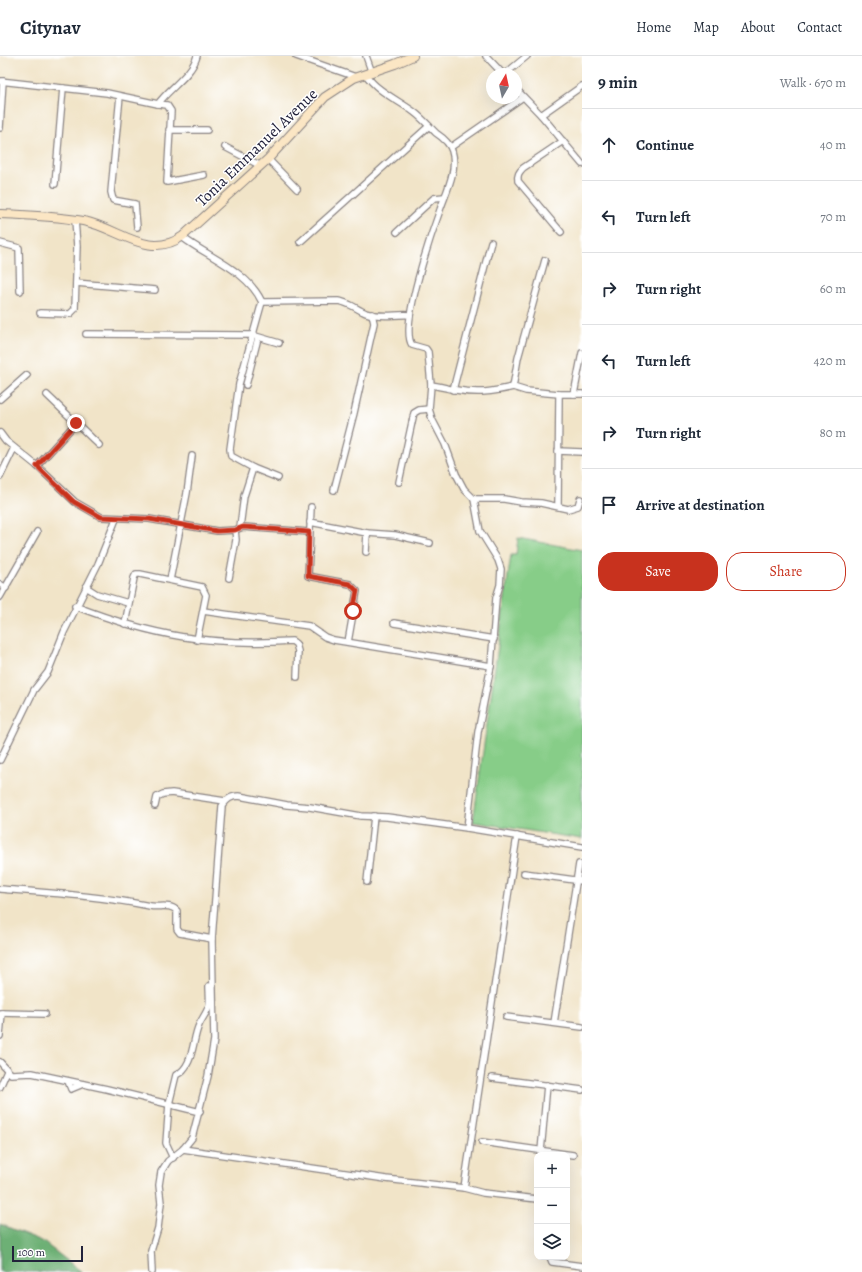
<!DOCTYPE html>
<meta charset="utf-8">
<style>
body{margin:0;font-family:Alegreya,serif;background:#f6f6f7;color:#1f2937}
.controls{position:absolute;right:12px;bottom:12px;display:grid;overflow:hidden;border-radius:8px;box-shadow:0 4px 16px #0002}
.controls button{width:36px;height:36px;display:grid;place-items:center;padding:0;border:0;border-bottom:1px solid #e0e1e3;background:#fff;color:#1f2937;font:20px sans-serif}
.compass{position:absolute;left:486px;top:12px;width:36px;height:36px;border-radius:50%;background:#fff;box-shadow:0 4px 16px #0002;rotate:9deg}
.scale{position:absolute;left:12px;bottom:10px;width:71px;box-sizing:border-box;padding-left:4px;border:2px solid #22223b;border-top:0;font-size:11px;line-height:14px;white-space:nowrap;color:#22223b;-webkit-text-stroke:3px #fff;paint-order:stroke}
.stop{position:absolute;width:12px;height:12px;margin:-9px;border:3px solid #c8321e;border-radius:50%;background:#fff}
.stop.end{background:#c8321e;border-color:#fff;box-shadow:0 1px 4px #0008}
.list{margin:0;padding:0;list-style:none}
h2{display:flex;justify-content:space-between;align-items:center;height:52px;margin:0;padding:0 16px;font-size:17px}
h2 small{font-size:13px;font-weight:400;color:#747a83}
.list li{display:grid;grid-template-columns:26px 1fr auto;gap:12px;align-items:center;box-sizing:border-box;height:72px;padding:0 16px;border-top:1px solid #e0e1e3}
.list b{display:block;font-size:15px;white-space:nowrap}
.list em{font-size:13px;font-style:normal;color:#747a83}
.actions{display:flex;gap:8px;padding:12px 16px}
.actions a{flex:1;padding:9px 0;border:1px solid #c8321e;border-radius:16px;text-align:center;font-size:14px;color:#c8321e}
.actions .main{background:#c8321e;color:#fff}
.icon{flex:none;width:22px;height:22px;fill:none;stroke:currentColor;stroke-width:2;stroke-linecap:round;stroke-linejoin:round}
.map{position:relative;flex:none;width:582px;height:1216px;overflow:hidden}
header{display:flex;align-items:center;gap:24px;box-sizing:border-box;height:56px;padding:0 20px;background:#fff;border-bottom:1px solid #e0e1e3}
header strong{font-size:19px}
nav{display:flex;gap:22px;margin-inline-start:auto;font-size:14px}
main{display:flex}
aside{flex:1;background:#fff}
.map>svg:first-child{display:block}
.green{fill:#87cd88;stroke:#547862}
.forest{fill:#6db074;stroke:#486958}
.lines{fill:none;stroke-linecap:round;stroke-linejoin:round}
.street-casing{stroke:#8a8382;stroke-width:8}
.secondary-casing{stroke:#8a8382;stroke-width:10}
.street{stroke:#fff;stroke-width:5.5}
.secondary{stroke:#fbe6c4;stroke-width:8}
.route{stroke:#c8321e;stroke-width:5}
.labels{text-anchor:middle;stroke-width:3;stroke-linejoin:round;paint-order:stroke}
.street-label{font-size:16px;fill:#22223b;stroke:#fff}
</style>
<header>
<strong>Citynav</strong>
<nav><a>Home</a><a>Map</a><a>About</a><a>Contact</a></nav>
</header>
<main>
<div class="map">
<svg width="582" height="1216" viewBox="0 0 582 1216">
<rect width="100%" height="100%" fill="#fff"/>
<filter id="ink" filterUnits="userSpaceOnUse"><feTurbulence type="fractalNoise" baseFrequency=".025" numOctaves="2"/><feDisplacementMap in="SourceGraphic" scale="8" xChannelSelector="R" yChannelSelector="G"/><feConvolveMatrix kernelMatrix="1 2 1 2 8 2 1 2 1" color-interpolation-filters="sRGB"/></filter>
<filter id="wash" filterUnits="userSpaceOnUse"><feTurbulence type="fractalNoise" baseFrequency=".012" numOctaves="4" result="noise"/><feDisplacementMap in="SourceGraphic" scale="16" xChannelSelector="R" yChannelSelector="G"/><feGaussianBlur stdDeviation="0.9" result="paint"/><feColorMatrix in="noise" values="0 0 0 0 0 0 0 0 0 0 0 0 0 0 0 0 0 1.4 0 .05"/><feComposite in="paint" operator="in"/></filter>
<g filter="url(#wash)">
<rect width="100%" height="100%" fill="#f1e4c8"/>
<!-- green -->
<polygon class="green" points="518,482 582,494 582,783 473,766 511,499 516,499"/>
<!-- forest -->
<polygon class="forest" points="0,1168 42,1185 82,1216 0,1216"/>
</g>
<g filter="url(#ink)">
<g class="lines">
<!-- street casing -->
<g class="street-casing">
<g id="street">
<polyline points="296,0 353,20 354,22"/>
<polyline points="366,0 372,17"/>
<polyline points="486,0 503,18"/>
<polyline points="505,18 527,0"/>
<path d="M366,19C378,36 398,44 414,56C422,62 429,70 436,77C442,81 450,88 452,95C458,114 446,136 440,154C432,176 399,271 412,289L426,293L428,296L431,329L429,353L432,363L445,388L456,418L464,433L474,443L480,475L498,504L501,513L500,529L496,542L491,610L478,676L467,772"/>
<path d="M0,25L107,37L158,48C169,32 192,19 197,0"/>
<polyline points="516,33 541,59 582,108"/>
<polyline points="120,40 111,136 113,144 135,148 137,171"/>
<polyline points="158,48 167,49 171,55 167,126 204,119"/>
<polyline points="541,59 582,30"/>
<polyline points="0,72 3,25"/>
<polyline points="169,74 207,74"/>
<polyline points="225,91 261,110"/>
<polyline points="451,91 523,41"/>
<polyline points="268,103 297,133"/>
<polyline points="55,128 63,32"/>
<polyline points="397,176 434,142 444,141"/>
<path d="M561,176L518,125C517,119 519,116 523,112L563,85"/>
<path d="M182,181C208,201 247,214 262,246L239,328L230,393L231,400L253,412L244,440L240,471"/>
<polyline points="300,186 429,70"/>
<polyline points="0,187 19,192 20,235"/>
<polyline points="545,204 518,302 513,331 526,335 559,338"/>
<polyline points="76,227 155,234"/>
<path d="M262,246L338,245C349,246 356,253 366,257C381,262 395,258 410,259"/>
<polyline points="40,257 70,258 75,253 77,190 75,164"/>
<polyline points="86,278 252,279 279,287"/>
<polyline points="246,329 258,282"/>
<path d="M431,329C440,330 448,333 456,334C478,338 492,336 513,331"/>
<polyline points="453,334 491,186"/>
<polyline points="574,338 582,297"/>
<polyline points="47,339 99,389"/>
<polyline points="0,343 27,319"/>
<polyline points="0,377 6,385 37,410 75,446 101,461 149,463 217,475 235,474 243,471 309,476"/>
<polyline points="558,395 582,396"/>
<polyline points="37,410 76,367"/>
<polyline points="253,412 278,422"/>
<polyline points="0,421 14,392"/>
<polyline points="399,426 414,357 419,354 429,353"/>
<polyline points="334,434 354,357 374,267 372,258"/>
<polyline points="474,443 504,443 521,446 541,447 568,453 578,450 580,443"/>
<polyline points="558,450 559,338 582,338"/>
<polyline points="311,451 308,520 350,528 357,535 348,586"/>
<polyline points="310,466 367,477 395,479 430,487"/>
<polyline points="366,496 367,477"/>
<polyline points="229,522 236,484 235,474"/>
<polyline points="170,524 187,437 192,400"/>
<polyline points="0,528 6,532"/>
<polyline points="86,531 97,538 128,547"/>
<polyline points="0,541 37,476"/>
<path d="M75,550C152,580 210,590 292,585L296,588L298,595L297,621"/>
<polyline points="203,555 309,570 325,581 334,584 491,610"/>
<polyline points="394,567 494,583"/>
<polyline points="125,568 134,522 136,518 140,518 202,531 206,539 197,584"/>
<polyline points="0,704 34,634 48,616 64,576 98,508 116,463"/>
<polyline points="155,750 157,741 163,738 172,737 225,745"/>
<polyline points="524,817 582,825"/>
<polyline points="367,826 374,760"/>
<path d="M0,833C50,837 101,840 150,850C159,852 170,847 177,855V873L180,877L212,883"/>
<polyline points="0,957 45,958"/>
<polyline points="506,961 582,971"/>
<polyline points="554,967 579,808"/>
<polyline points="0,980 2,957"/>
<polyline points="0,1006 11,1018 32,1017 107,1033 200,1056"/>
<polyline points="492,1022 582,1034"/>
<polyline points="68,1025 71,1033 83,1028"/>
<polyline points="0,1031 7,1015"/>
<polyline points="482,1086 573,1099"/>
<polyline points="183,1093 386,1123 464,1132 517,780"/>
<polyline points="541,1095 547,1029"/>
<path d="M173,1102L166,1087L169,1048L176,1019C194,1011 192,984 199,969C202,962 207,957 209,949C210,943 209,936 209,930"/>
<polyline points="464,1132 483,1137 537,1143"/>
<polyline points="550,1201 552,1206 582,1210"/>
<path d="M152,1216L151,1195L158,1172L161,1147L159,1129L161,1116L168,1105L183,1093L192,1082L208,1020L214,984L212,883L222,750C227,743 231,740 239,740L287,749L310,751L361,760L387,761L467,772L582,791"/>
</g>
</g>
<!-- secondary casing -->
<g class="secondary-casing">
<path id="secondary" d="M0,158C28,159 55,160 83,165C118,171 148,205 183,180L268,103L325,41L354,22L395,8L413,0"/>
</g>
<!-- street -->
<use href="#street" class="street"/>
<!-- secondary -->
<use href="#secondary" class="secondary"/>
</g>
</g>
<g class="lines" filter="url(#ink)">
<!-- route -->
<polyline class="route" points="76,367 37,410 74,446 101,461 149,463 217,475 235,474 243,471 309,476 308,520 350,528 357,535 353,555"/>
</g>
<g class="labels">
<!-- street labels -->
<g class="street-label">
<text transform="translate(256 91) rotate(-44)" y="6">Tonia Emmanuel Avenue</text>
</g>
</g>
</svg>
<div class="controls">
<button>+</button>
<button>−</button>
<button><svg class="icon" aria-label="layers" viewBox="0 0 24 24"><path d="M12 4l9 5-9 5-9-5zM3 14l9 5 9-5"/></svg></button>
</div>
<svg class="compass" viewBox="-18 -18 36 36"><path d="M0-13l5 13h-10z" fill="#e53935"/><path d="M0 13l5-13h-10z" fill="#747a83"/></svg>
<div class="scale">100 m</div>
<div class="stop" style="left:353px;top:555px"></div>
<div class="stop end" style="left:76px;top:367px"></div>
</div>
<aside>
<h2>9 min<small>Walk · 670 m</small></h2>
<ul class="list">
<li><svg class="icon" aria-label="ahead" viewBox="0 0 24 24"><path d="M12 20V5M6 11l6-6 6 6"/></svg><div><b>Continue</b></div><em>40 m</em></li>
<li><svg class="icon" aria-label="left" viewBox="0 0 24 24"><path d="M17 20v-9H6M10 6l-5 5 5 5"/></svg><div><b>Turn left</b></div><em>70 m</em></li>
<li><svg class="icon" aria-label="right" viewBox="0 0 24 24"><path d="M7 20v-9h11M14 6l5 5-5 5"/></svg><div><b>Turn right</b></div><em>60 m</em></li>
<li><svg class="icon" aria-label="left" viewBox="0 0 24 24"><path d="M17 20v-9H6M10 6l-5 5 5 5"/></svg><div><b>Turn left</b></div><em>420 m</em></li>
<li><svg class="icon" aria-label="right" viewBox="0 0 24 24"><path d="M7 20v-9h11M14 6l5 5-5 5"/></svg><div><b>Turn right</b></div><em>80 m</em></li>
<li><svg class="icon" aria-label="arrive" viewBox="0 0 24 24"><path d="M6 21V4h12l-3 4 3 4H6"/></svg><div><b>Arrive at destination</b></div></li>
</ul>
<div class="actions"><a class="main">Save</a><a>Share</a></div>
</aside>
</main>
